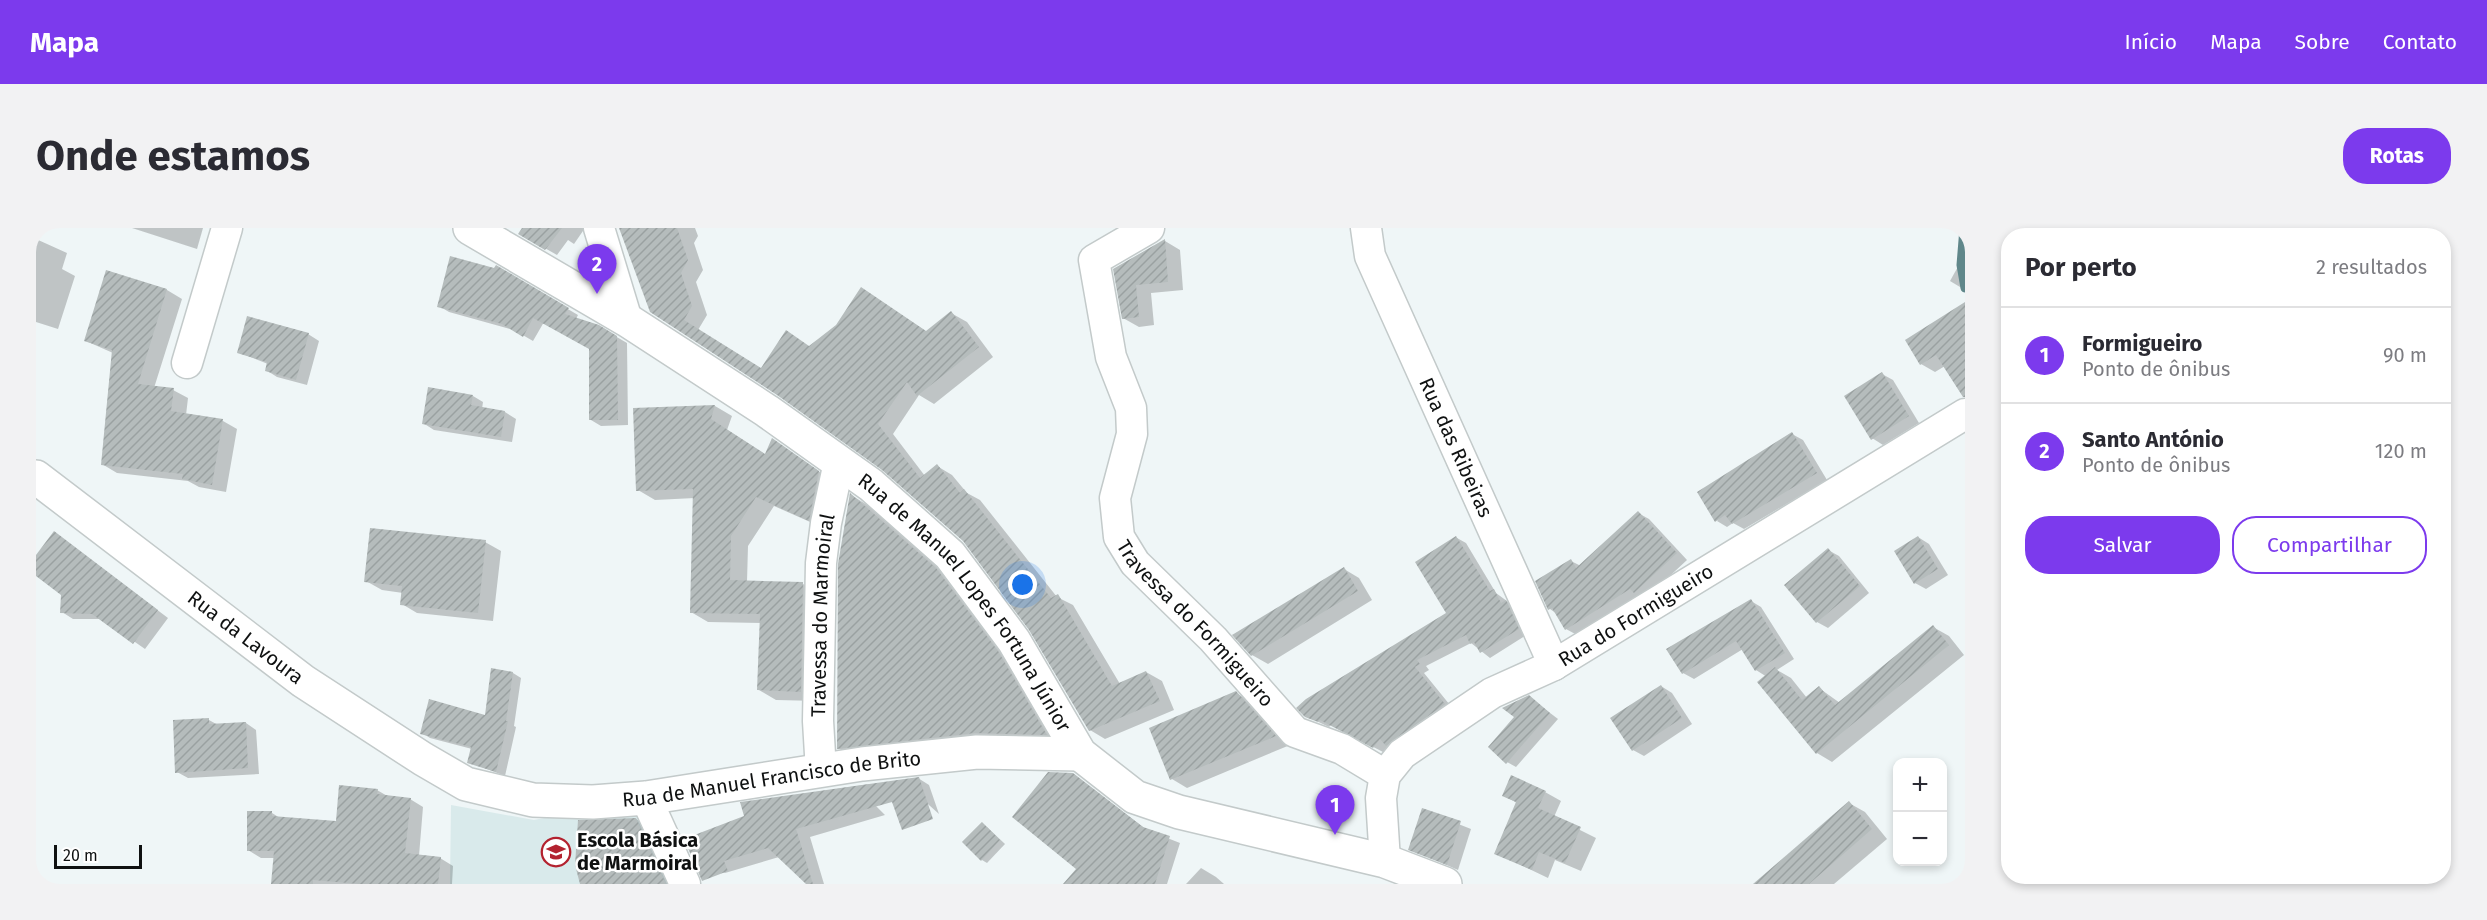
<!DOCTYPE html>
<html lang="pt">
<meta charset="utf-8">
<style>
body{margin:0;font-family:"Fira Sans",sans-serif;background:#f2f2f3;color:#2b2b33}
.controls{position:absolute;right:18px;bottom:18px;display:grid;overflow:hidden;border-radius:12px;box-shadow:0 3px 9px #0003}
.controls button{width:54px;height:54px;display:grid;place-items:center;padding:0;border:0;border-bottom:2px solid #e1e1e2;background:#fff;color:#2b2b33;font:30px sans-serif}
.scale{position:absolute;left:18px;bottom:15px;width:88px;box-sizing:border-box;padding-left:6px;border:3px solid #0f1111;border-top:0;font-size:16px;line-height:21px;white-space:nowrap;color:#0f1111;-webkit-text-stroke:4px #fff;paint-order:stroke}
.you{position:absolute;left:987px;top:357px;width:21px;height:21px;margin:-15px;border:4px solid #fff;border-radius:50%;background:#1a73e8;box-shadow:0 0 0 9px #1a73e833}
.badge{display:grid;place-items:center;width:39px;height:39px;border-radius:50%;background:#7c3aed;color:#fff;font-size:20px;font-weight:700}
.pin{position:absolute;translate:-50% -50px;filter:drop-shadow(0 2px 3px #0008)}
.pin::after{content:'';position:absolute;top:32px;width:21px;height:18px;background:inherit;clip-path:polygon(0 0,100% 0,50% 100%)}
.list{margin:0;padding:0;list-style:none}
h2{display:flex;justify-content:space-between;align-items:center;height:78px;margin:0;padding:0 24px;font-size:26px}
h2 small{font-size:20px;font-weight:400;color:#7c7c81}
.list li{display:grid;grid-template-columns:39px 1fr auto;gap:18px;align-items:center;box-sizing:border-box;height:96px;padding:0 24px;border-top:2px solid #e1e1e2}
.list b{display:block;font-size:22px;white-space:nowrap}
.list p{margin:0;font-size:20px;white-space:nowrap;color:#7c7c81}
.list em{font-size:20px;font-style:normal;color:#7c7c81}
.actions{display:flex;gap:12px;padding:18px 24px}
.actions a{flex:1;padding:14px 0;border:2px solid #7c3aed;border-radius:24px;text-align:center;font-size:21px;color:#7c3aed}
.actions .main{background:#7c3aed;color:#fff}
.map{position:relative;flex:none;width:1929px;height:656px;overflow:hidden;border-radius:24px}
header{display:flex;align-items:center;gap:36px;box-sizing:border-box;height:84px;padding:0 30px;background:#7c3aed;color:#fff}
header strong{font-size:28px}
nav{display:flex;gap:33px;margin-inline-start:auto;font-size:21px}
.intro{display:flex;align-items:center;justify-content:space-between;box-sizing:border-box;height:144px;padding:0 36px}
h1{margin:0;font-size:42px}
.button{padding:15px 27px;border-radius:24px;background:#7c3aed;color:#fff;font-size:21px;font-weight:700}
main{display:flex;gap:36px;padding:0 36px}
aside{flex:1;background:#fff;border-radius:24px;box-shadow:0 3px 9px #0003}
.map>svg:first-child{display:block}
.built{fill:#d9eaeb}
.shadow{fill:#0003}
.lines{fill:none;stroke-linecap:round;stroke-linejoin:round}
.stream{stroke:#60878a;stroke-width:9}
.building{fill:url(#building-hatch)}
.minor-casing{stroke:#c3caca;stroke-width:33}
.tertiary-casing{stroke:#c3caca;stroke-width:36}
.minor{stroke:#fff;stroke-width:30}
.tertiary{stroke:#fff;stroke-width:33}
.labels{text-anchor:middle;stroke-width:5;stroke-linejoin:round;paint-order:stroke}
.street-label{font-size:20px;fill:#0f1111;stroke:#fff}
.poi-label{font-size:20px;font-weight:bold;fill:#0f1111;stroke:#fff;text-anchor:start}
</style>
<header>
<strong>Mapa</strong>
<nav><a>Início</a><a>Mapa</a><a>Sobre</a><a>Contato</a></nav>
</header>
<div class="intro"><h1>Onde estamos</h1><a class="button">Rotas</a></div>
<main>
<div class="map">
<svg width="1929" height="656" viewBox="0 0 1929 656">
<defs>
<pattern id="building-hatch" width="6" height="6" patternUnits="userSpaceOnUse" patternTransform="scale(1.5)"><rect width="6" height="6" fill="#b5bcbc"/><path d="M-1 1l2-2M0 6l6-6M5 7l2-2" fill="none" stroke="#9aa1a1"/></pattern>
</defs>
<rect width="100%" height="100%" fill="#eff6f7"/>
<!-- built -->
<polygon class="built" points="415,577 498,592 539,584 611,584 638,656 414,656"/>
<!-- shadow -->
<g class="shadow">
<polygon points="96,0 167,0 161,21"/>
<polygon points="488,0 549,0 538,16 532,12 521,27 484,6"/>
<polygon points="585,0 659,0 662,8 658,15 667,42 660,54 671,87 662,102 725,142 774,119 801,98 826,61 891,104 915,85 931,94 957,129 898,176 883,167 857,206 889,248 901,238 916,247 931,265 944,272 1021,369 1037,377 1084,456 1110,444 1126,453 1138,482 1069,511 1054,502 994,401 928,312 847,241 742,166 615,83"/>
<polygon points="0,11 31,25 26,41 39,48 22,101 0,94"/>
<polygon points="1129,13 1144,22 1147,62 1115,65 1118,97 1103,99 1087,90 1079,42"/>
<polygon points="1929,26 1929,62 1914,53"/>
<polygon points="460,39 542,87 540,91 562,98 591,115 592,197 565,198 555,192 554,120 508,94 497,113 478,102 413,84 403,78"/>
<polygon points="71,44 131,62 146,71 118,160 137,162 152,170 150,187 187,193 201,201 190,264 163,259 152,253 81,245 66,236 77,125 50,113"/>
<polygon points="1929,76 1929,163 1909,138 1899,144 1885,136"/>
<polygon points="272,106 283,113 271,157 241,149 230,142 232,136 202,124"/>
<polygon points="1846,146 1857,152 1883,195 1847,217 1836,210"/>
<polygon points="437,168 447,174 446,181 469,184 480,191 476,214 398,202 387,195"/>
<polygon points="679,178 696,188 691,202 730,227 737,212 800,255 790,301 738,278 712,318 711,354 767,356 784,366 782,473 740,472 723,462 725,395 672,394 655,384 659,270 619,272 602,262 598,182"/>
<polygon points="1756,206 1767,212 1791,252 1708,301 1697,295 1691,299 1681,293"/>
<polygon points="815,267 833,278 919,352 1029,517 822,531 802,520"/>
<polygon points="1602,285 1613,291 1651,332 1610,370 1541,407 1530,401 1521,386 1514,381 1501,354 1535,333 1545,338"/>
<polygon points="19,305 132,390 109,421 66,391 37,391 26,384 26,366 0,346 0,330"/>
<polygon points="1882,309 1893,316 1912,347 1890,361 1879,355"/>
<polygon points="1421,310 1430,315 1460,365 1479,379 1492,406 1454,430 1435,415 1390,438 1393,442 1388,445 1418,482 1361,523 1353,518 1347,524 1295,497 1293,499 1270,488 1412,386"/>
<polygon points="449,314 465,323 457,393 381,385 366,376 367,365 346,362 330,353"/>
<polygon points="1792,322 1803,328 1833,365 1792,400 1781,394"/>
<polygon points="1308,341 1323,350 1336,372 1232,436 1216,427"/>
<polygon points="1715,373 1725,379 1758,431 1741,442 1755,450 1771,470 1783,460 1804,475 1897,399 1913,408 1928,427 1796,534 1781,525 1731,449 1720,442 1707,421 1658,451 1647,445"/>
<polygon points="456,442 477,445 485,450 478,498 480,499 469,548 433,534 436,521 394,510 386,505 450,489"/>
<polygon points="1625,458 1636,465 1656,496 1608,528 1597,522"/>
<polygon points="1200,465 1216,474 1254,517 1151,560 1136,551 1115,500"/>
<polygon points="1493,469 1522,491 1480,539 1471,534"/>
<polygon points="173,492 182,497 210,495 220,502 223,546 152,550 141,544"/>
<polygon points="1037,546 1111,602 1144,615 1131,656 1029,656 1042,641"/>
<polygon points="882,550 893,557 903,586 865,552"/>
<polygon points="834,556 847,563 836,574 849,587 774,609 788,656 773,656 743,629 689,645 674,636 709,589 706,575"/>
<polygon points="341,562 353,569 374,571 387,579 383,628 404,630 417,638 416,656 237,656 239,630 225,630 212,622 236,585 244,590 301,594"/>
<polygon points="1509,564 1525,573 1518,589 1560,610 1545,643 1519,632 1512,650 1460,625 1481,575 1467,567"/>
<polygon points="1813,575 1829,584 1851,611 1798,656 1719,656"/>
<polygon points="1387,582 1435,601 1422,642 1374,621"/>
<polygon points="600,591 614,600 640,656 545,656 540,637"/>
<polygon points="951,599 969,616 951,635 946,632"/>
<polygon points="1165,640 1180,649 1188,656 1150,656"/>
</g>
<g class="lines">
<!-- stream -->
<polyline class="stream" points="1928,0 1925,37 1929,60"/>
</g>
<!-- building -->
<g class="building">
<polygon points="486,0 526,0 509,22 482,6"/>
<polygon points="583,0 641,0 652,32 645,45 656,78 648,92 725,140 750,102 773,118 800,97 825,59 890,103 915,83 943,119 881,168 871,154 842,196 884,250 901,236 924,265 928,261 1015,370 1022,366 1076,458 1110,443 1124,473 1053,503 993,402 927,313 846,242 741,167 614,84"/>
<polygon points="1129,11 1132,54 1100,57 1103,89 1086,91 1077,41"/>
<polygon points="414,28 458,40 460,37 533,80 529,86 563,97 581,108 582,192 553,192 553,121 497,90 487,109 466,96 401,79"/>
<polygon points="70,42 131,61 102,156 138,160 135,183 187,191 176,257 146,251 147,246 65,237 76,122 48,113"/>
<polygon points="1929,74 1929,169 1927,169 1900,127 1884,137 1869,112"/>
<polygon points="211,88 273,105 260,152 229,143 231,134 201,125"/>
<polygon points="1846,144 1873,188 1835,212 1808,168"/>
<polygon points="392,159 437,167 435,177 469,183 465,209 386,196"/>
<polygon points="679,177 675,191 729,226 736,210 783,243 773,293 720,269 695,308 694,352 767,354 765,464 721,462 724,386 654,385 657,261 600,263 597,180"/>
<polygon points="1756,204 1781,245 1696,296 1689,287 1679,294 1661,264"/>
<polygon points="814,265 900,340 962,423 1011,507 939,505 801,521 802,336"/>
<polygon points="1602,283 1641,325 1598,365 1594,361 1529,402 1516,380 1512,382 1499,353 1535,331 1540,340"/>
<polygon points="334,300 450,312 442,385 364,377 366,358 328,354"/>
<polygon points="18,303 122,382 97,416 56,386 24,385 25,367 0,348 0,327"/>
<polygon points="1420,308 1454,363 1458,361 1465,375 1470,372 1483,401 1444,425 1438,414 1434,416 1430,407 1381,432 1384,436 1379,439 1409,476 1350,518 1344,511 1337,520 1284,492 1282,494 1269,489 1260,480 1270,471 1410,385 1379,334"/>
<polygon points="1882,308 1902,341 1878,356 1858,323"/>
<polygon points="1792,320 1824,358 1780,395 1748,357"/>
<polygon points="1308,339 1322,363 1215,428 1196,407"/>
<polygon points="1715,371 1749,425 1719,443 1700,413 1646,446 1630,421"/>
<polygon points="1897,397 1913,417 1780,526 1721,454 1739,439 1766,472 1783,458 1799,477"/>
<polygon points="455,440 477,444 470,493 472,493 460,544 431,535 435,519 384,506 393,471 449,487"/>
<polygon points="1625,457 1646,490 1596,523 1574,490"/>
<polygon points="1200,463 1240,508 1134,552 1113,500"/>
<polygon points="1493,467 1514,485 1470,536 1452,519 1478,489 1466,480"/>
<polygon points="173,490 173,496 210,494 212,540 139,545 137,492"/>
<polygon points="1012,544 1037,545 1107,599 1134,608 1119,656 1027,656 1040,641 976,589"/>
<polygon points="1475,547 1510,563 1502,580 1545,599 1529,635 1503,624 1496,642 1458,626 1480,574 1466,568"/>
<polygon points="883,549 897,591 866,602 856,574 760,601 777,656 770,656 732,620 688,633 692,643 666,653 648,611 708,588 704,574"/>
<polygon points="303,557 342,561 341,566 375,570 369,625 405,629 402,656 323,656 277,652 277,656 235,656 238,623 211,623 211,583 236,583 236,588 300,593"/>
<polygon points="1813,573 1836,601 1773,656 1717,656"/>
<polygon points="1386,580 1425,593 1411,637 1372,622"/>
<polygon points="600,590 630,656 544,656 539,637 542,592"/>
<polygon points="946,594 964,612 945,633 926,614"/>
</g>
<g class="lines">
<!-- minor casing -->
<g class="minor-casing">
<g id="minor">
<polyline points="563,0 591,92"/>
<path id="s1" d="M1113,0L1058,32L1075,129L1095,180L1096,206L1079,270L1083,309L1099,335L1177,411L1259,504L1306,521L1349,547"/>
<path id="s2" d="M1330,0L1334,28L1518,437"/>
<polyline points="151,135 191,0"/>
<path id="s3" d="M785,543L782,493L785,335L790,295L803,234"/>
<polyline points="610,570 649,656"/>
<path id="s4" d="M1349,633L1345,570L1349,547L1366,526L1456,465L1518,437L1929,186"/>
</g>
</g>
<!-- tertiary casing -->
<g class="tertiary-casing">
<g id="tertiary">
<path id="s5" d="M434,0L591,92L731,183L835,257L914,327L978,413L1044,526L1099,569L1143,584L1349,633L1409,656"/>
<path id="s6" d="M0,249L267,453L387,531L430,556L497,572L557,574L610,570L826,536L941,524L1044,526"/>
</g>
</g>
<!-- minor -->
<use href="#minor" class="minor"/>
<!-- tertiary -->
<use href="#tertiary" class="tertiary"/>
</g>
<!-- icons -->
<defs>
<g id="school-ring" transform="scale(1.5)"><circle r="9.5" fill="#fff" stroke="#b3222f" stroke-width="1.5"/><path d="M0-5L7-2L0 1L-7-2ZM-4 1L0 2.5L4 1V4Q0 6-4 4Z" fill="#b3222f"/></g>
</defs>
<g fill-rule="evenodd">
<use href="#school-ring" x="520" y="624"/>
</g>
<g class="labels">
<!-- street labels -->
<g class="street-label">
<text dy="7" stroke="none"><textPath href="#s2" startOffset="238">Rua das Ribeiras</textPath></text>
<text dy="7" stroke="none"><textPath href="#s5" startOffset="628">Rua de Manuel Lopes Fortuna Júnior</textPath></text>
<text dy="7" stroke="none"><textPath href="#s4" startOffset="386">Rua do Formigueiro</textPath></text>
<text dy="7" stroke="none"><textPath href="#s3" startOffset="156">Travessa do Marmoiral</textPath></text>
<text dy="7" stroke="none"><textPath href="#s1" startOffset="464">Travessa do Formigueiro</textPath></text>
<text dy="7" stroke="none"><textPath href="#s6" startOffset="264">Rua da Lavoura</textPath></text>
<text dy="7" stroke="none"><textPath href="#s6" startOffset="838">Rua de Manuel Francisco de Brito</textPath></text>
</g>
<!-- poi labels -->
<g class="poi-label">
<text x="541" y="619">Escola Básica<tspan x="541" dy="23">de Marmoiral</tspan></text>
</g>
</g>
</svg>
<div class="controls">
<button>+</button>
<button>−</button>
</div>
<div class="scale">20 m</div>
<div class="you"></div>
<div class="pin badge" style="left:1299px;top:607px">1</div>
<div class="pin badge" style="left:561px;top:66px">2</div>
</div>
<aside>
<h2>Por perto<small>2 resultados</small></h2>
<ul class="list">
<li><span class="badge">1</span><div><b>Formigueiro</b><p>Ponto de ônibus</p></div><em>90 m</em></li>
<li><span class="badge">2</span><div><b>Santo António</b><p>Ponto de ônibus</p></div><em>120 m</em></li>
</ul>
<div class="actions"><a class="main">Salvar</a><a>Compartilhar</a></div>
</aside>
</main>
